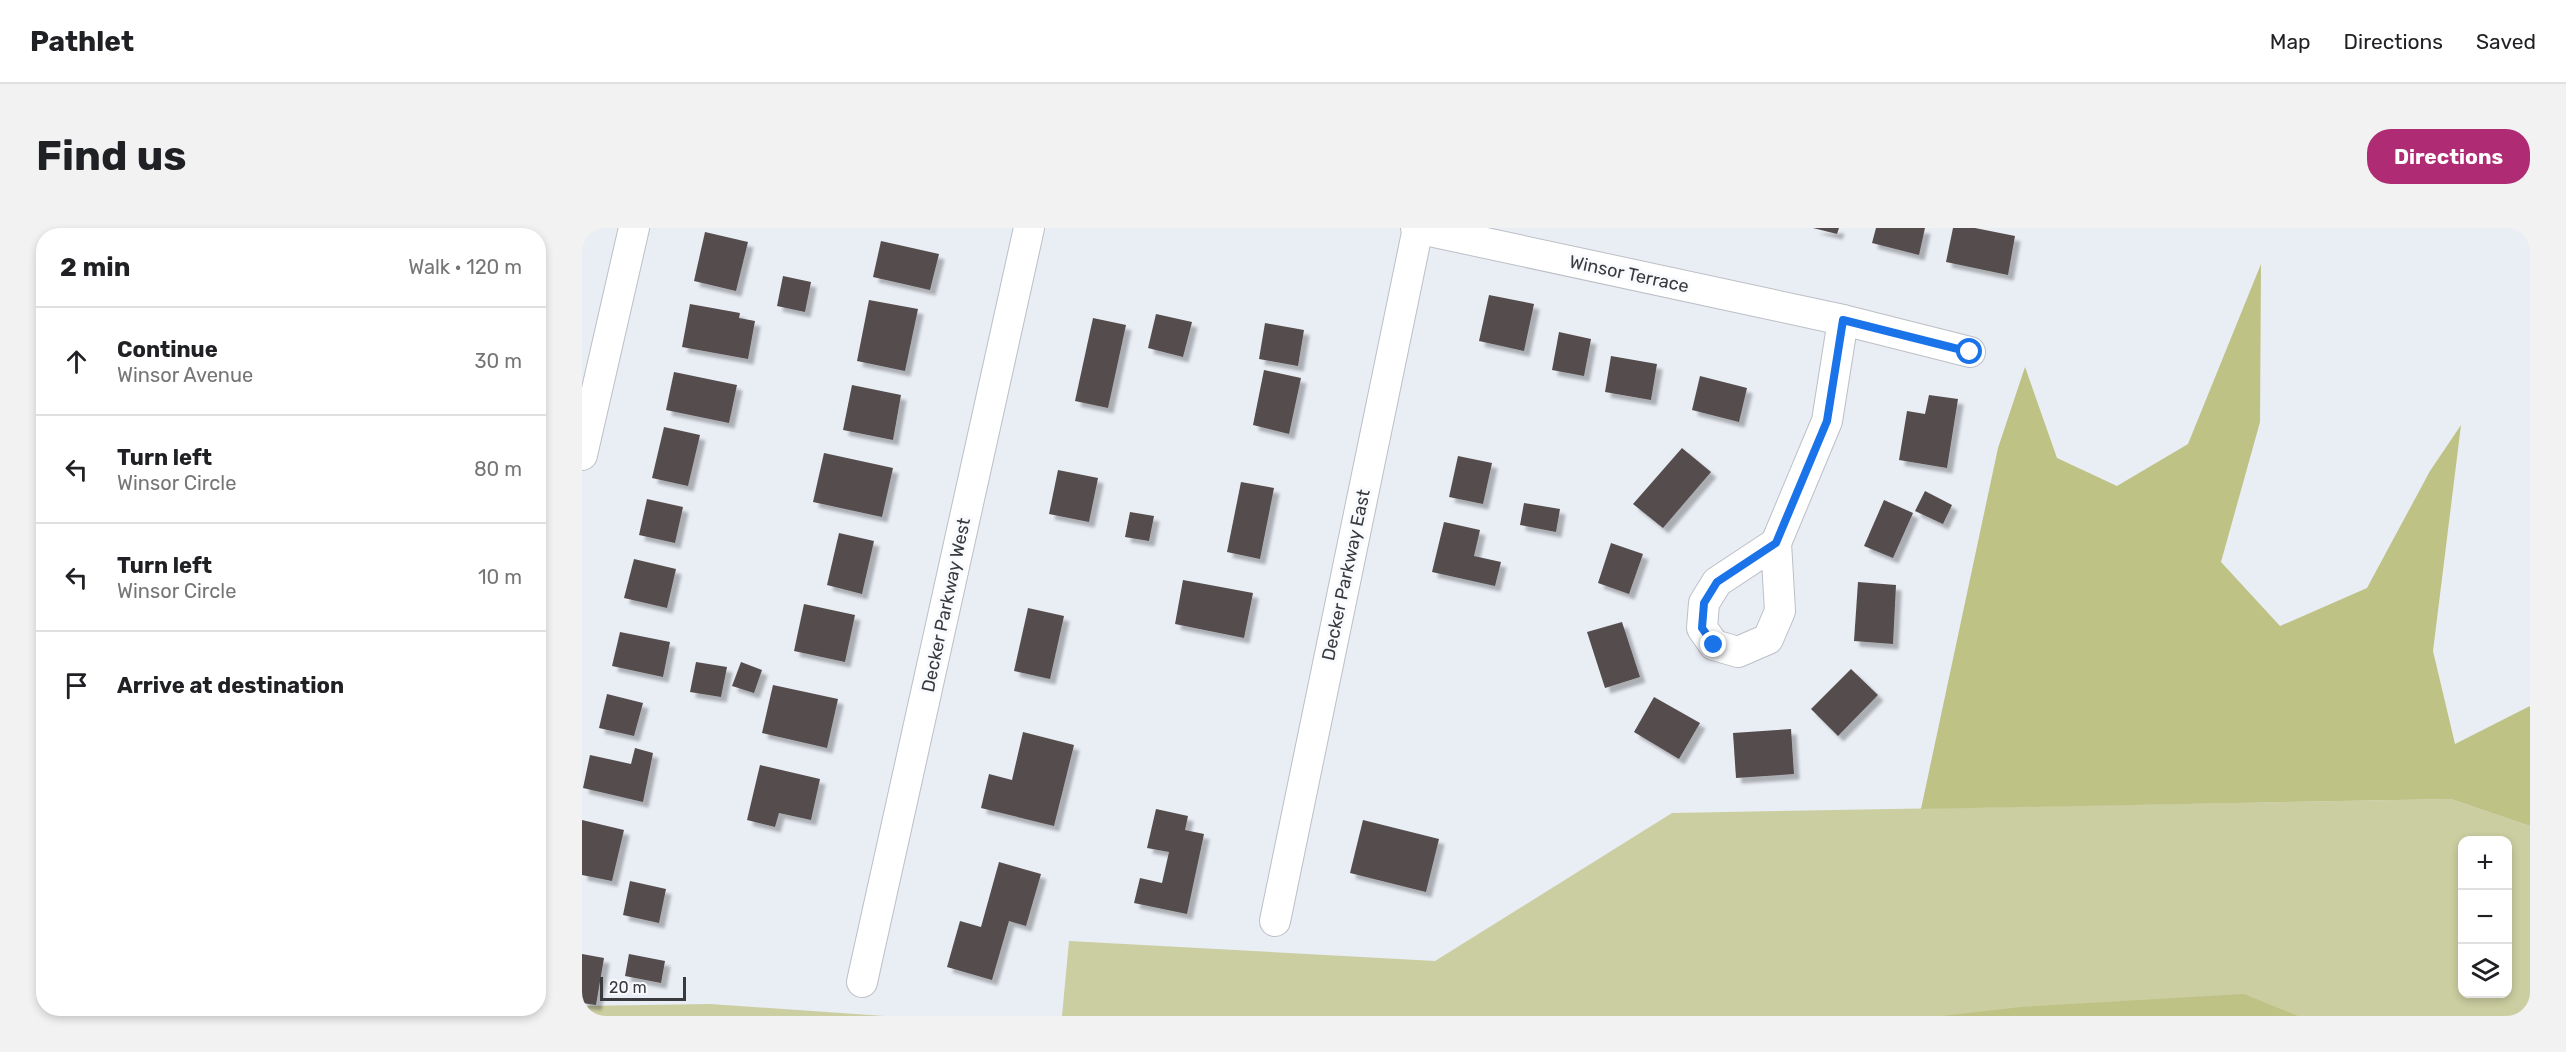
<!DOCTYPE html>
<meta charset="utf-8">
<style>
body{margin:0;font-family:Rubik,sans-serif;background:#f2f2f2;color:#202124}
.controls{position:absolute;right:18px;bottom:18px;display:grid;overflow:hidden;border-radius:12px;box-shadow:0 3px 9px #0003}
.controls button{width:54px;height:54px;display:grid;place-items:center;padding:0;border:0;border-bottom:2px solid #e0e0e0;background:#fff;color:#202124;font:30px sans-serif}
.scale{position:absolute;left:18px;bottom:15px;width:86px;box-sizing:border-box;padding-left:6px;border:3px solid #393a3d;border-top:0;font-size:16px;line-height:21px;white-space:nowrap;color:#393a3d;-webkit-text-stroke:4px #f8fafe;paint-order:stroke}
.stop{position:absolute;width:18px;height:18px;margin:-14px;border:4px solid #1a73e8;border-radius:50%;background:#fff}
.stop.end{background:#1a73e8;border-color:#fff;box-shadow:0 2px 6px #0008}
.list{margin:0;padding:0;list-style:none}
h2{display:flex;justify-content:space-between;align-items:center;height:78px;margin:0;padding:0 24px;font-size:26px}
h2 small{font-size:20px;font-weight:400;color:#757577}
.list li{display:grid;grid-template-columns:39px 1fr auto;gap:18px;align-items:center;box-sizing:border-box;height:108px;padding:0 24px;border-top:2px solid #e0e0e0}
.list b{display:block;font-size:22px;white-space:nowrap}
.list p{margin:0;font-size:20px;white-space:nowrap;color:#757577}
.list em{font-size:20px;font-style:normal;color:#757577}
.icon{flex:none;width:33px;height:33px;fill:none;stroke:currentColor;stroke-width:2;stroke-linecap:round;stroke-linejoin:round}
.map{position:relative;flex:none;width:1948px;height:788px;overflow:hidden;border-radius:24px}
header{display:flex;align-items:center;gap:36px;box-sizing:border-box;height:84px;padding:0 30px;background:#fff;border-bottom:2px solid #e0e0e0}
header strong{font-size:28px}
nav{display:flex;gap:33px;margin-inline-start:auto;font-size:21px}
.intro{display:flex;align-items:center;justify-content:space-between;box-sizing:border-box;height:144px;padding:0 36px}
h1{margin:0;font-size:42px}
.button{padding:15px 27px;border-radius:24px;background:#af2b74;color:#fff;font-size:21px;font-weight:700}
main{display:flex;gap:36px;padding:0 36px}
aside{flex:1;background:#fff;border-radius:24px;box-shadow:0 3px 9px #0003}
.map>svg:first-child{display:block}
.green{fill:#cbcea0;fill-rule:evenodd}
.forest{fill:#bec285}
.building{fill:#554d4d;filter:url(#shadow)}
.lines{fill:none;stroke-linecap:round;stroke-linejoin:round}
.street-casing{stroke:#bcbfc6;stroke-width:32}
.street{stroke:#fff;stroke-width:30}
.route{stroke:#1a73e8;stroke-width:8}
.labels{text-anchor:middle;stroke-width:6;stroke-linejoin:round;paint-order:stroke}
.street-label{font-size:18px;fill:#393a3d;stroke:#f8fafe}
</style>
<header>
<strong>Pathlet</strong>
<nav><a>Map</a><a>Directions</a><a>Saved</a></nav>
</header>
<div class="intro"><h1>Find us</h1><a class="button">Directions</a></div>
<main>
<aside>
<h2>2 min<small>Walk · 120 m</small></h2>
<ul class="list">
<li><svg class="icon" aria-label="ahead" viewBox="0 0 24 24"><path d="M12 20V5M6 11l6-6 6 6"/></svg><div><b>Continue</b><p>Winsor Avenue</p></div><em>30 m</em></li>
<li><svg class="icon" aria-label="left" viewBox="0 0 24 24"><path d="M17 20v-9H6M10 6l-5 5 5 5"/></svg><div><b>Turn left</b><p>Winsor Circle</p></div><em>80 m</em></li>
<li><svg class="icon" aria-label="left" viewBox="0 0 24 24"><path d="M17 20v-9H6M10 6l-5 5 5 5"/></svg><div><b>Turn left</b><p>Winsor Circle</p></div><em>10 m</em></li>
<li><svg class="icon" aria-label="arrive" viewBox="0 0 24 24"><path d="M6 21V4h12l-3 4 3 4H6"/></svg><div><b>Arrive at destination</b></div></li>
</ul>
</aside>
<div class="map">
<svg width="1948" height="788" viewBox="0 0 1948 788">
<defs>
<filter id="shadow"><feDropShadow dx="5.5" dy="5.5" stdDeviation="1.5" flood-color="#0004"/></filter>
</defs>
<rect width="100%" height="100%" fill="#e9edf4"/>
<!-- green -->
<g class="green">
<path d="M1869,571L1948,598V788H480L487,713L853,733L1090,585ZM1880,612H1926V766H1880Z"/>
<polygon points="128,776 302,788 0,788 0,778"/>
</g>
<!-- forest -->
<g class="forest">
<polygon points="1679,36 1678,194 1639,334 1698,398 1785,360 1848,243 1879,197 1851,423 1873,516 1948,478 1948,598 1869,571 1339,581 1416,220 1443,139 1475,230 1535,258 1606,216"/>
<polygon points="1662,766 1716,788 1360,788 1439,779"/>
</g>
<!-- building -->
<g class="building">
<polygon points="1231,0 1257,0 1255,6"/>
<polygon points="1294,0 1343,0 1337,27 1290,15"/>
<polygon points="1371,0 1393,0 1433,8 1426,47 1364,34"/>
<polygon points="123,4 166,14 154,63 112,53"/>
<polygon points="299,13 357,26 348,62 291,49"/>
<polygon points="201,48 229,54 223,84 195,78"/>
<polygon points="907,67 952,76 942,123 897,113"/>
<polygon points="287,72 336,81 323,143 275,133"/>
<polygon points="108,76 158,85 157,90 173,93 166,131 100,119"/>
<polygon points="574,86 610,94 601,129 566,120"/>
<polygon points="511,90 544,97 526,180 493,173"/>
<polygon points="683,95 722,102 716,138 677,131"/>
<polygon points="977,104 1009,111 1002,148 970,142"/>
<polygon points="1029,128 1075,136 1069,172 1023,164"/>
<polygon points="682,142 719,150 707,206 671,197"/>
<polygon points="92,144 155,157 147,195 84,182"/>
<polygon points="1118,148 1165,160 1157,194 1110,182"/>
<polygon points="270,157 319,167 311,212 261,202"/>
<polygon points="1347,167 1376,171 1365,240 1317,232 1325,183 1343,186"/>
<polygon points="82,199 118,207 106,258 70,250"/>
<polygon points="1100,220 1129,244 1081,300 1051,276"/>
<polygon points="242,225 311,240 300,289 231,274"/>
<polygon points="876,228 910,235 901,276 867,269"/>
<polygon points="476,242 516,250 507,294 467,286"/>
<polygon points="659,254 692,260 678,331 645,324"/>
<polygon points="1343,263 1370,277 1361,296 1333,283"/>
<polygon points="65,271 101,279 93,315 57,307"/>
<polygon points="1302,272 1331,285 1311,330 1282,318"/>
<polygon points="942,275 978,281 974,304 938,297"/>
<polygon points="548,284 572,288 567,313 543,309"/>
<polygon points="862,294 898,302 892,328 919,334 913,358 850,344"/>
<polygon points="257,305 292,313 280,366 245,357"/>
<polygon points="1029,315 1061,326 1047,366 1016,355"/>
<polygon points="52,331 94,341 85,380 42,370"/>
<polygon points="601,352 671,365 662,410 593,396"/>
<polygon points="1276,354 1314,357 1311,416 1272,413"/>
<polygon points="222,376 273,387 263,434 212,423"/>
<polygon points="446,380 482,388 468,451 432,443"/>
<polygon points="1040,394 1058,449 1023,460 1005,404"/>
<polygon points="38,404 88,414 81,449 30,438"/>
<polygon points="114,434 145,439 139,469 108,464"/>
<polygon points="159,434 180,442 172,465 150,458"/>
<polygon points="1269,441 1296,467 1256,508 1229,481"/>
<polygon points="191,457 256,471 245,520 180,505"/>
<polygon points="25,466 61,475 52,508 17,500"/>
<polygon points="1072,469 1118,495 1097,531 1052,504"/>
<polygon points="1209,501 1212,546 1154,550 1151,505"/>
<polygon points="441,504 492,517 472,598 399,580 407,546 430,552"/>
<polygon points="53,520 71,525 61,574 1,560 8,527 49,536"/>
<polygon points="178,537 238,551 229,592 197,585 193,599 165,592"/>
<polygon points="574,581 606,588 603,602 622,606 605,686 552,675 558,650 580,655 587,624 565,620"/>
<polygon points="0,592 42,602 30,653 0,647"/>
<polygon points="781,592 857,611 844,664 768,645"/>
<polygon points="417,634 459,646 444,698 427,693 410,752 365,739 378,693 399,699"/>
<polygon points="48,653 84,661 77,695 41,687"/>
<polygon points="0,726 22,730 14,777 0,775"/>
<polygon points="47,726 83,733 79,755 43,748"/>
</g>
<g class="lines">
<!-- street casing -->
<g class="street-casing">
<g id="street">
<polyline points="834,0 1261,92 1388,124"/>
<polyline points="0,227 52,0"/>
<polygon points="1194,315 1198,383 1186,411 1156,424 1132,417 1120,400 1122,375 1135,354"/>
<polyline points="1194,315 1245,193 1261,92"/>
<polyline points="693,693 836,0"/>
<polyline points="280,754 447,0"/>
</g>
</g>
<!-- street -->
<use href="#street" class="street"/>
</g>
<g class="lines">
<!-- route -->
<polyline class="route" points="1132,417 1120,400 1122,375 1135,354 1194,315 1245,193 1261,92 1388,124"/>
</g>
<g class="labels">
<!-- street labels -->
<g class="street-label">
<text transform="translate(1047 46) rotate(12)" y="6">Winsor Terrace</text>
<text transform="translate(764 347) rotate(-78)" y="6">Decker Parkway East</text>
<text transform="translate(364 377) rotate(-78)" y="6">Decker Parkway West</text>
</g>
</g>
</svg>
<div class="controls">
<button>+</button>
<button>−</button>
<button><svg class="icon" aria-label="layers" viewBox="0 0 24 24"><path d="M12 4l9 5-9 5-9-5zM3 14l9 5 9-5"/></svg></button>
</div>
<div class="scale">20 m</div>
<div class="stop" style="left:1388px;top:124px"></div>
<div class="stop end" style="left:1132px;top:417px"></div>
</div>
</main>
